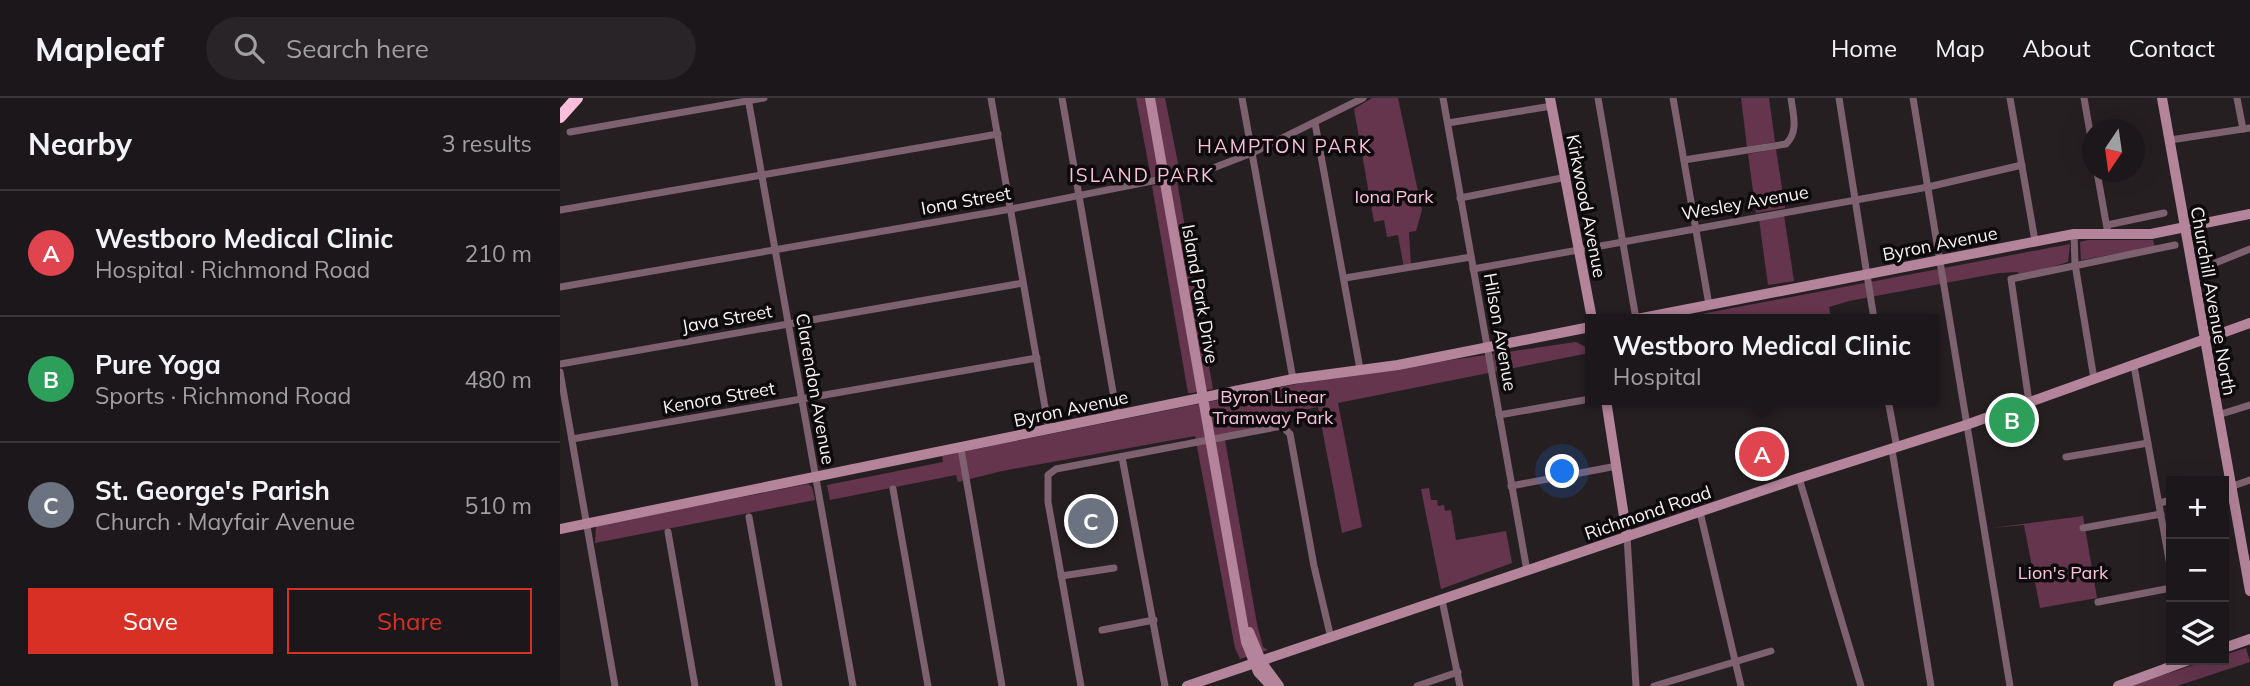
<!DOCTYPE html>
<meta charset="utf-8">
<style>
body{margin:0;font-family:Mulish,sans-serif;background:#292427;color:#f1f3f6}
.controls{position:absolute;right:21px;bottom:21px;display:grid;overflow:hidden;border-radius:0px;box-shadow:0 7px 28px #0002}
.controls button{width:63px;height:63px;display:grid;place-items:center;padding:0;border:0;border-bottom:2px solid #3a3639;background:#1c171a;color:#f1f3f6;font:35px sans-serif}
.compass{position:absolute;left:1522px;top:21px;width:63px;height:63px;border-radius:50%;background:#1c171a;box-shadow:0 7px 28px #0002;rotate:193deg}
.you{position:absolute;left:1003px;top:374px;width:24px;height:24px;margin:-18px;border:5px solid #fff;border-radius:50%;background:#1a73e8;box-shadow:0 0 0 10px #1a73e833}
.badge{display:grid;place-items:center;width:46px;height:46px;border-radius:50%;background:#d93025;color:#fff;font-size:23px;font-weight:700}
.pin{position:absolute;translate:-50% -50%;border:4px solid #fff;box-shadow:0 2px 7px #0006}
.popup{position:absolute;left:1025px;top:216px;width:354px;height:91px;box-sizing:border-box;display:grid;place-content:center;border-radius:0px;background:#1c171a;filter:drop-shadow(0 2px 5px #0005);font-size:23px;white-space:nowrap;color:#a09fa2}
.popup b{font-size:26px;color:#f1f3f6}
.popup::after{content:'';position:absolute;left:50%;top:100%;margin-left:-14px;border:14px solid transparent;border-top-color:#1c171a}
.list{margin:0;padding:0;list-style:none}
h2{display:flex;justify-content:space-between;align-items:center;height:91px;margin:0;padding:0 28px;font-size:30px}
h2 small{font-size:23px;font-weight:400;color:#a09fa2}
.list li{display:grid;grid-template-columns:46px 1fr auto;gap:21px;align-items:center;box-sizing:border-box;height:126px;padding:0 28px;border-top:2px solid #3a3639}
.list b{display:block;font-size:26px;white-space:nowrap}
.list p{margin:0;font-size:23px;white-space:nowrap;color:#a09fa2}
.list em{font-size:23px;font-style:normal;color:#a09fa2}
.actions{display:flex;gap:14px;padding:21px 28px}
.actions a{flex:1;padding:16px 0;border:2px solid #d93025;border-radius:0px;text-align:center;font-size:24px;color:#d93025}
.actions .main{background:#d93025;color:#fff}
.icon{flex:none;width:38px;height:38px;fill:none;stroke:currentColor;stroke-width:2;stroke-linecap:round;stroke-linejoin:round}
.map{position:relative;flex:none;width:1690px;height:588px;overflow:hidden}
header{display:flex;align-items:center;gap:42px;box-sizing:border-box;height:98px;padding:0 35px;background:#1c171a;border-bottom:2px solid #3a3639}
header strong{font-size:33px}
nav{display:flex;gap:38px;margin-inline-start:auto;font-size:24px}
.search{width:490px;height:63px;background:#292427;display:flex;align-items:center;gap:18px;box-sizing:border-box;padding:0 24px;border-radius:38px;color:#a09fa2;font-size:26px}
main{display:flex}
aside{flex:1;background:#1c171a}
.map>svg:first-child{display:block}
.green{fill:#65354e}
.lines{fill:none;stroke-linecap:round;stroke-linejoin:round}
.street{stroke:#7e616f;stroke-width:7}
.secondary{stroke:#b4849b;stroke-width:10}
.highway{stroke:#fbbfdb;stroke-width:12}
.labels{text-anchor:middle;stroke-width:7;stroke-linejoin:round;paint-order:stroke}
.park-label{font-size:18px;fill:#fcc1dd;stroke:#0d0a0b}
.street-label{font-size:18px;fill:#f8f2f5;stroke:#0d0a0b}
.neighbourhood-label{font-size:19px;letter-spacing:2px;fill:#fdbfdc;stroke:#0d0a0b}
</style>
<header>
<strong>Mapleaf</strong>
<div class="search"><svg class="icon" aria-label="search" viewBox="0 0 24 24"><circle cx="10" cy="10" r="6"/><path d="M15 15l6 6"/></svg>Search here</div>
<nav><a>Home</a><a>Map</a><a>About</a><a>Contact</a></nav>
</header>
<main>
<aside>
<h2>Nearby<small>3 results</small></h2>
<ul class="list">
<li><span class="badge" style="background:#e0444e">A</span><div><b>Westboro Medical Clinic</b><p>Hospital · Richmond Road</p></div><em>210 m</em></li>
<li><span class="badge" style="background:#2e9e5b">B</span><div><b>Pure Yoga</b><p>Sports · Richmond Road</p></div><em>480 m</em></li>
<li><span class="badge" style="background:#6b7280">C</span><div><b>St. George's Parish</b><p>Church · Mayfair Avenue</p></div><em>510 m</em></li>
</ul>
<div class="actions"><a class="main">Save</a><a>Share</a></div>
</aside>
<div class="map">
<svg width="1690" height="588" viewBox="0 0 1690 588">
<rect width="100%" height="100%" fill="#261f22"/>
<!-- green -->
<g class="green">
<polygon points="576,0 605,0 620,75 591,80"/>
<polygon points="812,0 838,0 862,112 856,133 849,134 851,168 844,170 838,137 827,139 824,122 814,124 794,11"/>
<polygon points="1181,0 1209,0 1215,44 1187,49"/>
<polygon points="1216,51 1225,110 1196,115 1188,56"/>
<polygon points="617,83 653,291 632,295 628,295 592,88"/>
<polygon points="1224,117 1234,183 1208,187 1199,121"/>
<polygon points="1528,142 1593,142 1595,149 1521,162 1520,144"/>
<polygon points="1510,146 1508,164 1459,179 1458,174 1439,175 1289,203 1269,209 1271,221 1222,221 1221,218 1202,221 1115,221"/>
<polygon points="1016,244 1026,249 1029,255 778,305 802,429 782,435 758,309 731,314 724,327 664,336 697,526 703,549 708,552 680,561 675,550 635,338 442,373 398,384 396,377 270,402 267,387 383,364 382,358 766,280"/>
<polygon points="248,386 252,389 255,402 35,445 36,428"/>
<polygon points="869,390 871,402 877,402 878,408 884,407 885,413 891,412 896,442 946,433 952,465 881,491 861,391"/>
<polygon points="1523,418 1537,500 1480,510 1464,427 1432,430"/>
<polygon points="1686,550 1690,564 1617,588 1569,588 1649,562 1664,562 1664,557"/>
</g>
<g class="lines">
<!-- street -->
<g class="street">
<polyline points="188,0 293,588"/>
<polyline points="431,0 489,332"/>
<polyline points="502,0 557,317"/>
<polyline points="682,0 733,281"/>
<polyline points="883,0 967,473"/>
<polyline points="1038,0 1076,221"/>
<polyline points="1113,0 1149,207"/>
<polyline points="1279,0 1314,221"/>
<polyline points="1353,0 1450,588"/>
<polyline points="1450,0 1475,143"/>
<polyline points="1524,0 1532,46"/>
<polyline points="1677,0 1683,31"/>
<polyline points="755,25 800,271"/>
<polyline points="888,25 992,8"/>
<polyline points="10,34 204,0"/>
<polyline points="1610,42 1690,30"/>
<path d="M1124,62L1226,46C1239,33 1233,17 1231,0"/>
<polyline points="1537,74 1548,136"/>
<polyline points="900,100 1007,79"/>
<polyline points="0,112 438,36"/>
<polyline points="1547,127 1604,115"/>
<polyline points="1514,136 1515,166 1534,281"/>
<polyline points="913,171 1368,89 1462,67"/>
<polyline points="1633,174 1690,151"/>
<polyline points="785,180 911,159"/>
<polyline points="0,189 451,111 648,72 692,55 803,0"/>
<polyline points="0,266 463,185"/>
<polyline points="1574,268 1611,473"/>
<polyline points="0,274 55,588"/>
<polyline points="1328,302 1337,350"/>
<polyline points="1469,304 1451,181 1615,147"/>
<polyline points="939,317 1030,301"/>
<polyline points="1658,317 1690,307"/>
<polyline points="12,341 477,260"/>
<polyline points="401,351 442,588"/>
<polyline points="1332,352 1371,588"/>
<polyline points="562,359 605,588"/>
<polyline points="1506,359 1588,345"/>
<polyline points="1239,380 1301,588"/>
<polyline points="951,388 1057,368"/>
<polyline points="1670,389 1690,382"/>
<polyline points="333,391 368,588"/>
<polyline points="1600,405 1611,402"/>
<polyline points="1140,414 1181,588"/>
<polyline points="189,419 219,588"/>
<polyline points="1523,430 1601,416"/>
<polyline points="108,434 135,588"/>
<polyline points="1067,438 1076,588"/>
<polyline points="501,478 554,470"/>
<polyline points="882,502 900,588"/>
<polyline points="1538,504 1611,490"/>
<polyline points="542,532 594,522"/>
<polyline points="521,588 488,404 488,377 496,371 722,328 730,336 754,468 771,540"/>
<polyline points="857,588 898,574"/>
<polyline points="1094,588 1211,553"/>
</g>
<!-- secondary -->
<g class="secondary">
<polyline points="590,0 686,544 698,574 711,588"/>
<polyline points="990,0 1032,221"/>
<polyline points="1602,0 1690,493"/>
<polyline points="1077,221 1514,136 1591,136 1690,116"/>
<polyline points="1046,302 1067,438"/>
<polyline points="0,431 733,281 838,267 1030,229"/>
<polyline points="689,534 702,565 719,588"/>
<polyline points="1664,550 1690,541"/>
<polyline points="627,588 1239,380 1406,327 1690,225"/>
<polyline points="1558,588 1629,562"/>
</g>
<!-- highway -->
<polyline class="highway" points="0,19 17,0"/>
</g>
<g class="labels">
<!-- park labels -->
<g class="park-label">
<text x="834" y="105">Iona Park</text>
<text x="713" y="305">Byron Linear<tspan x="713" dy="21">Tramway Park</tspan></text>
<text x="1503" y="481">Lion's Park</text>
</g>
<!-- street labels -->
<g class="street-label">
<text transform="translate(406 103) rotate(-10)" y="6">Iona Street</text>
<text transform="translate(1185 105) rotate(-10)" y="6">Wesley Avenue</text>
<text transform="translate(1026 108) rotate(79)" y="6">Kirkwood Avenue</text>
<text transform="translate(1380 146) rotate(-11)" y="6">Byron Avenue</text>
<text transform="translate(640 196) rotate(80)" y="6">Island Park Drive</text>
<text transform="translate(1653 203) rotate(80)" y="6">Churchill Avenue North</text>
<text transform="translate(167 221) rotate(-10)" y="6">Java Street</text>
<text transform="translate(940 234) rotate(80)" y="6">Hilson Avenue</text>
<text transform="translate(255 291) rotate(80)" y="6">Clarendon Avenue</text>
<text transform="translate(159 300) rotate(-10)" y="6">Kenora Street</text>
<text transform="translate(511 311) rotate(-12)" y="6">Byron Avenue</text>
<text transform="translate(1088 415) rotate(-19)" y="6">Richmond Road</text>
</g>
<!-- neighbourhood labels -->
<g class="neighbourhood-label">
<text x="725" y="55">HAMPTON PARK</text>
<text x="582" y="84">ISLAND PARK</text>
</g>
</g>
</svg>
<div class="controls">
<button>+</button>
<button>−</button>
<button><svg class="icon" aria-label="layers" viewBox="0 0 24 24"><path d="M12 4l9 5-9 5-9-5zM3 14l9 5 9-5"/></svg></button>
</div>
<svg class="compass" viewBox="-18 -18 36 36"><path d="M0-13l5 13h-10z" fill="#e53935"/><path d="M0 13l5-13h-10z" fill="#a09fa2"/></svg>
<div class="you"></div>
<div class="pin badge" style="left:1202px;top:356px;background:#e0444e">A</div>
<div class="popup"><b>Westboro Medical Clinic</b>Hospital</div>
<div class="pin badge" style="left:1452px;top:322px;background:#2e9e5b">B</div>
<div class="pin badge" style="left:531px;top:423px;background:#6b7280">C</div>
</div>
</main>
